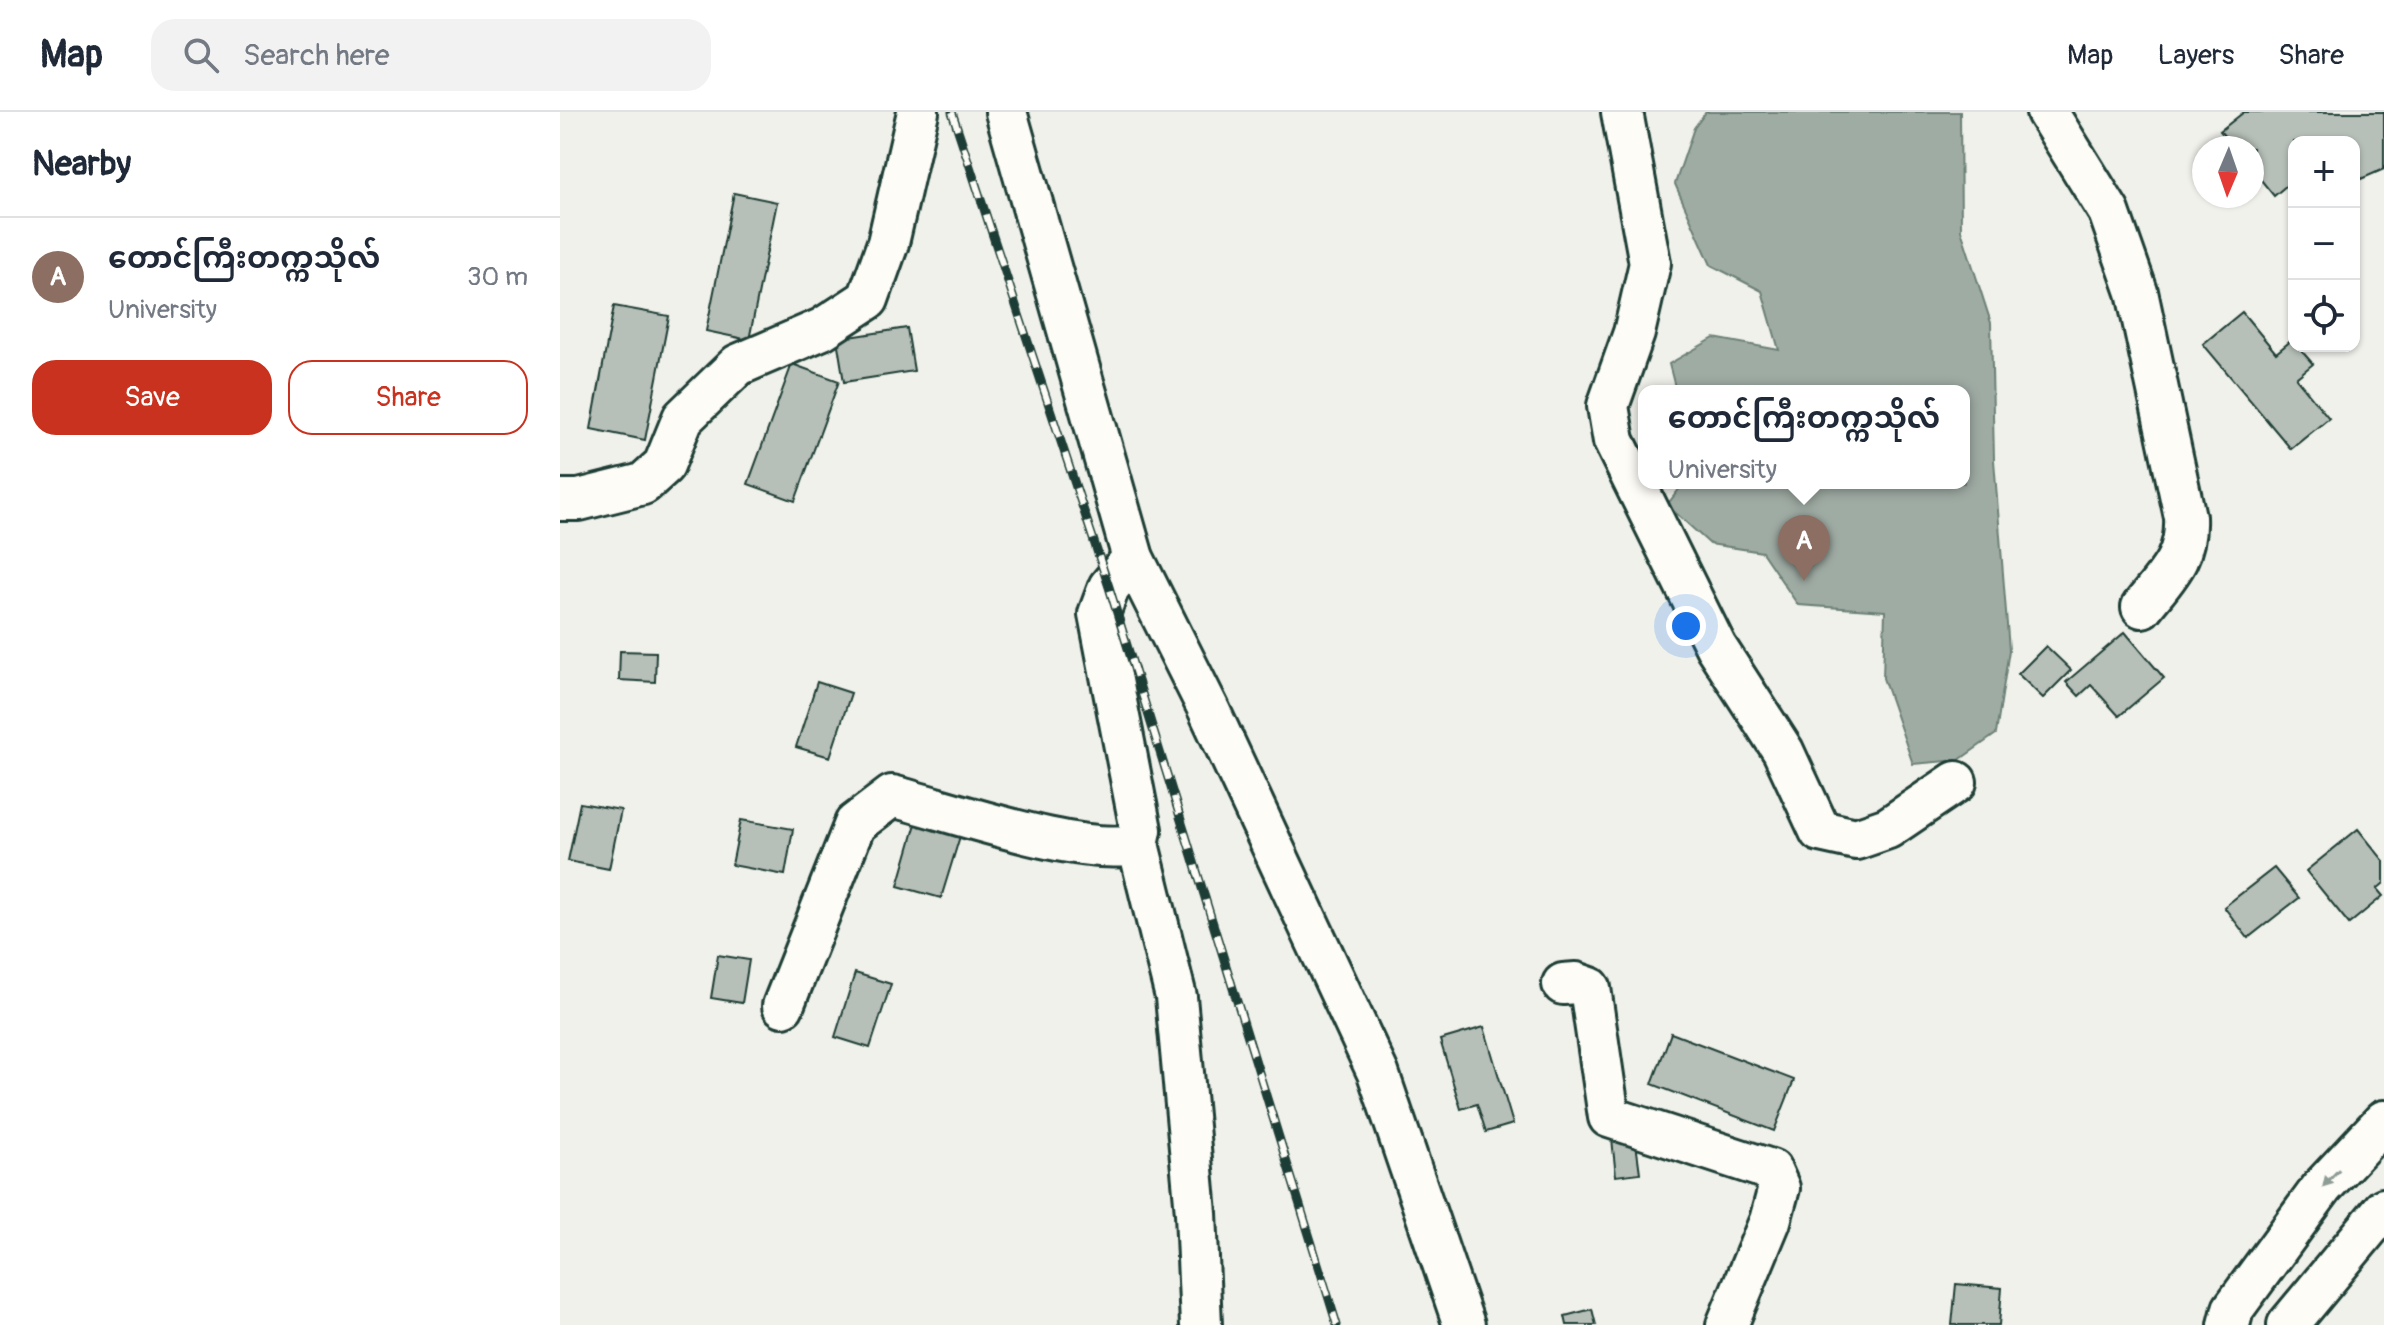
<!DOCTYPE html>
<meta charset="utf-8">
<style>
body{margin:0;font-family:Pangolin,"Noto Sans Myanmar",sans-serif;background:#f2f2f3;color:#1f2937}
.controls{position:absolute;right:24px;top:24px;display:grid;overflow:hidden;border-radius:16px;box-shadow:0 2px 6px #0004}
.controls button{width:72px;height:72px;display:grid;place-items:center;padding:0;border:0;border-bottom:2px solid #e0e1e3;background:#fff;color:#1f2937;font:40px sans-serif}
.compass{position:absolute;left:1632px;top:24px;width:72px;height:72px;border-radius:50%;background:#fff;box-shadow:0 2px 6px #0004;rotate:182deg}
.you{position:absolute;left:1126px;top:514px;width:28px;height:28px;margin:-20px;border:6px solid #fff;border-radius:50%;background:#1a73e8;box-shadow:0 0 0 12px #1a73e833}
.badge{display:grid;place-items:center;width:52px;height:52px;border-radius:50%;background:#c8321e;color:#fff;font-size:26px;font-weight:700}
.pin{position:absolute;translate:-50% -66px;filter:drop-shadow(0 2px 4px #0008)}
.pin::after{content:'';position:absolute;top:42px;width:28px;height:24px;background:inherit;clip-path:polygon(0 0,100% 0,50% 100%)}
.popup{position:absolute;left:1078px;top:273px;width:332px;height:104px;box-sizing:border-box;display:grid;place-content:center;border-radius:16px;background:#fff;filter:drop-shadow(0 2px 6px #0005);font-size:26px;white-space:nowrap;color:#747a83}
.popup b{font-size:30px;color:#1f2937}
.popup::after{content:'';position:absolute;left:50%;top:100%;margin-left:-16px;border:16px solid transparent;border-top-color:#fff}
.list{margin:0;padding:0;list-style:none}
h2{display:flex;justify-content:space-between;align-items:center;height:104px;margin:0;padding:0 32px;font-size:34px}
h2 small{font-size:26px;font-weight:400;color:#747a83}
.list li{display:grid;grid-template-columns:52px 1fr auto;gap:24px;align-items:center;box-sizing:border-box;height:120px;padding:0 32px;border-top:2px solid #e0e1e3}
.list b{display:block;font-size:30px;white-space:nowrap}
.list p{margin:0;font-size:26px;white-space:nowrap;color:#747a83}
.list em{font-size:26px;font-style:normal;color:#747a83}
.actions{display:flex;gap:16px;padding:24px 32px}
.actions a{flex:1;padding:18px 0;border:2px solid #c8321e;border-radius:24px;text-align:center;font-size:28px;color:#c8321e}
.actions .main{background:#c8321e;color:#fff}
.icon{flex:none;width:44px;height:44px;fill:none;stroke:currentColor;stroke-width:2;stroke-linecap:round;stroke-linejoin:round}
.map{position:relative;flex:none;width:1824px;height:1213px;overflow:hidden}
header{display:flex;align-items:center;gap:48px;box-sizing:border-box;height:112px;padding:0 40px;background:#fff;border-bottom:2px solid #e0e1e3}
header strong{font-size:38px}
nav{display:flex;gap:44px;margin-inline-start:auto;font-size:28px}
.search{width:560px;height:72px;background:#f2f2f3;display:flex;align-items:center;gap:20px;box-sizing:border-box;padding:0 28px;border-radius:24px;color:#747a83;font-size:30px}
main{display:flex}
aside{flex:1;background:#fff}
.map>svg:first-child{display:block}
.water{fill:#9faca4;stroke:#6c8077;stroke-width:2}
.building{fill:#b6bfb8;stroke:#1f3d34;stroke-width:2}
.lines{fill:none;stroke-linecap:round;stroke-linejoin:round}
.minor-casing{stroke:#1f3d34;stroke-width:46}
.minor{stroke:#fdfcf7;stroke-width:40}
.rail-casing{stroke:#1f3d34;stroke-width:9}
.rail{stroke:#fdfcf7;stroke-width:6;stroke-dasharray:18;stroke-linecap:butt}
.oneway{fill:#8e9c96}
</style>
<header>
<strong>Map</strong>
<div class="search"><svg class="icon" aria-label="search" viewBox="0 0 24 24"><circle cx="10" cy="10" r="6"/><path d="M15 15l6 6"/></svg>Search here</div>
<nav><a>Map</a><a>Layers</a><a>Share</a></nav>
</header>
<main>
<aside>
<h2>Nearby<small></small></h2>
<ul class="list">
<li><span class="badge" style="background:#8d6e63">A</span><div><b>တောင်ကြီးတက္ကသိုလ်</b><p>University</p></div><em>30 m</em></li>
</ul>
<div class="actions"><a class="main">Save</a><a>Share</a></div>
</aside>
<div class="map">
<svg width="1824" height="1213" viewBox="0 0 1824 1213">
<rect width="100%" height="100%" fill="#f0f1eb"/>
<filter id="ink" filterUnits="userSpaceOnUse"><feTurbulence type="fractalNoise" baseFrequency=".0125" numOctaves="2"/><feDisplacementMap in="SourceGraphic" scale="16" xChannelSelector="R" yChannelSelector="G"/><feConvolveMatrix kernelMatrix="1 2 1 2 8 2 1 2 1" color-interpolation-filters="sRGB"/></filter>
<g filter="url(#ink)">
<!-- water -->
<polygon class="water" points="1146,0 1400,0 1401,118 1431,211 1434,348 1449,538 1436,622 1399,648 1353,652 1323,566 1325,499 1238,493 1202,440 1150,432 1107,393 1124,371 1404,371 1404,279 1116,279 1109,252 1154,226 1219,238 1202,179 1151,153 1115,72 1134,16"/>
<!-- building -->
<g class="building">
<polygon points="1684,0 1824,0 1824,57 1794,70 1794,30 1734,30 1734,67 1714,84 1692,57 1692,36 1674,36 1660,19"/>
<polygon points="174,81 217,90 189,228 146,219"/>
<polygon points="54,194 109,204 85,328 31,317"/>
<polygon points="1682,200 1716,241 1732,228 1753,252 1736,266 1769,306 1731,337 1643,232"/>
<polygon points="347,216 354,259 284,270 277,227"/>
<polygon points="232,252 279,269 235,389 188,372"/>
<polygon points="1565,520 1604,566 1559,604 1531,573 1519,584 1506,570"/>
<polygon points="1486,534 1511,558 1483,586 1458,562"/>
<polygon points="60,539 96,540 95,570 59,568"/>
<polygon points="257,570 291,581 270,645 236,635"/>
<polygon points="20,691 61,698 49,757 8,749"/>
<polygon points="181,708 233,717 225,763 172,753"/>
<polygon points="357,708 401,721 381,786 338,774"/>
<polygon points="1798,717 1824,749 1824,771 1817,777 1823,784 1789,812 1746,759"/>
<polygon points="1714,756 1739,786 1688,826 1664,795"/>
<polygon points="158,843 189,848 182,891 151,886"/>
<polygon points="295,861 331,872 310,936 275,925"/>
<polygon points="924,915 953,1012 926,1020 917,992 901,997 880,928"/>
<polygon points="1111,921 1234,968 1214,1019 1092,972"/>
<polygon points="1075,1024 1080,1061 1056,1064 1052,1027"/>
<polygon points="1396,1172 1442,1176 1439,1213 1392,1213"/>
<polygon points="1032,1197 1036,1213 1007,1213 1005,1204"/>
</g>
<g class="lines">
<!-- minor casing -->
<g class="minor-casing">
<g id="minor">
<polyline points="446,0 573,446 648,596 818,961 904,1213"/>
<polyline points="1062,0 1090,151 1074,221 1048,294 1054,329 1156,535 1223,639 1260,719 1296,727 1328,716 1396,670"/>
<path d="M1487,0L1549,100L1577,180L1625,405C1627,447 1607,463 1582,495"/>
<polyline points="0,388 19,388 83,372 104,353 123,306 178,253 262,217 308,187 328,131 358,0"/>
<polyline points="578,732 616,885 636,1101 641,1213"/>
<polyline points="1003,872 1016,871 1030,876 1049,1005 1211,1058 1219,1076 1210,1109 1167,1213"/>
<path d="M223,894L295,712L332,684C392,699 523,746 578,732L581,718L539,502L549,475L573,446"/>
<polyline points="1669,1213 1673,1197 1763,1074 1824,1009"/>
<polyline points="1728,1213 1824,1097"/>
</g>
</g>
<!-- minor -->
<use href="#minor" class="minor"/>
<!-- rail casing -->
<g class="rail-casing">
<polyline id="rail" points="392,0 549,475 777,1213"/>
</g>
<!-- rail -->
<use href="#rail" class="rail"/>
</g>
<!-- one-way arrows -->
<defs><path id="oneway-solid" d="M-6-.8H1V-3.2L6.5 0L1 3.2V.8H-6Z" transform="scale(2)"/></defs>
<use class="oneway" href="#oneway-solid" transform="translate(1771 1066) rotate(133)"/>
</g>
</svg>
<div class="controls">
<button>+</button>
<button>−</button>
<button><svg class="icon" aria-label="locate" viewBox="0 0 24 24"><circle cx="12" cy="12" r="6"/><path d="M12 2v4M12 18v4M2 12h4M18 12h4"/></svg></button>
</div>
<svg class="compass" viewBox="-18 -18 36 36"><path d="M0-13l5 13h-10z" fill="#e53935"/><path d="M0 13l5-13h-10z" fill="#747a83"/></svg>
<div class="you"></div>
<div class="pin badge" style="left:1244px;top:469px;background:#8d6e63">A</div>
<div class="popup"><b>တောင်ကြီးတက္ကသိုလ်</b>University</div>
</div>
</main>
